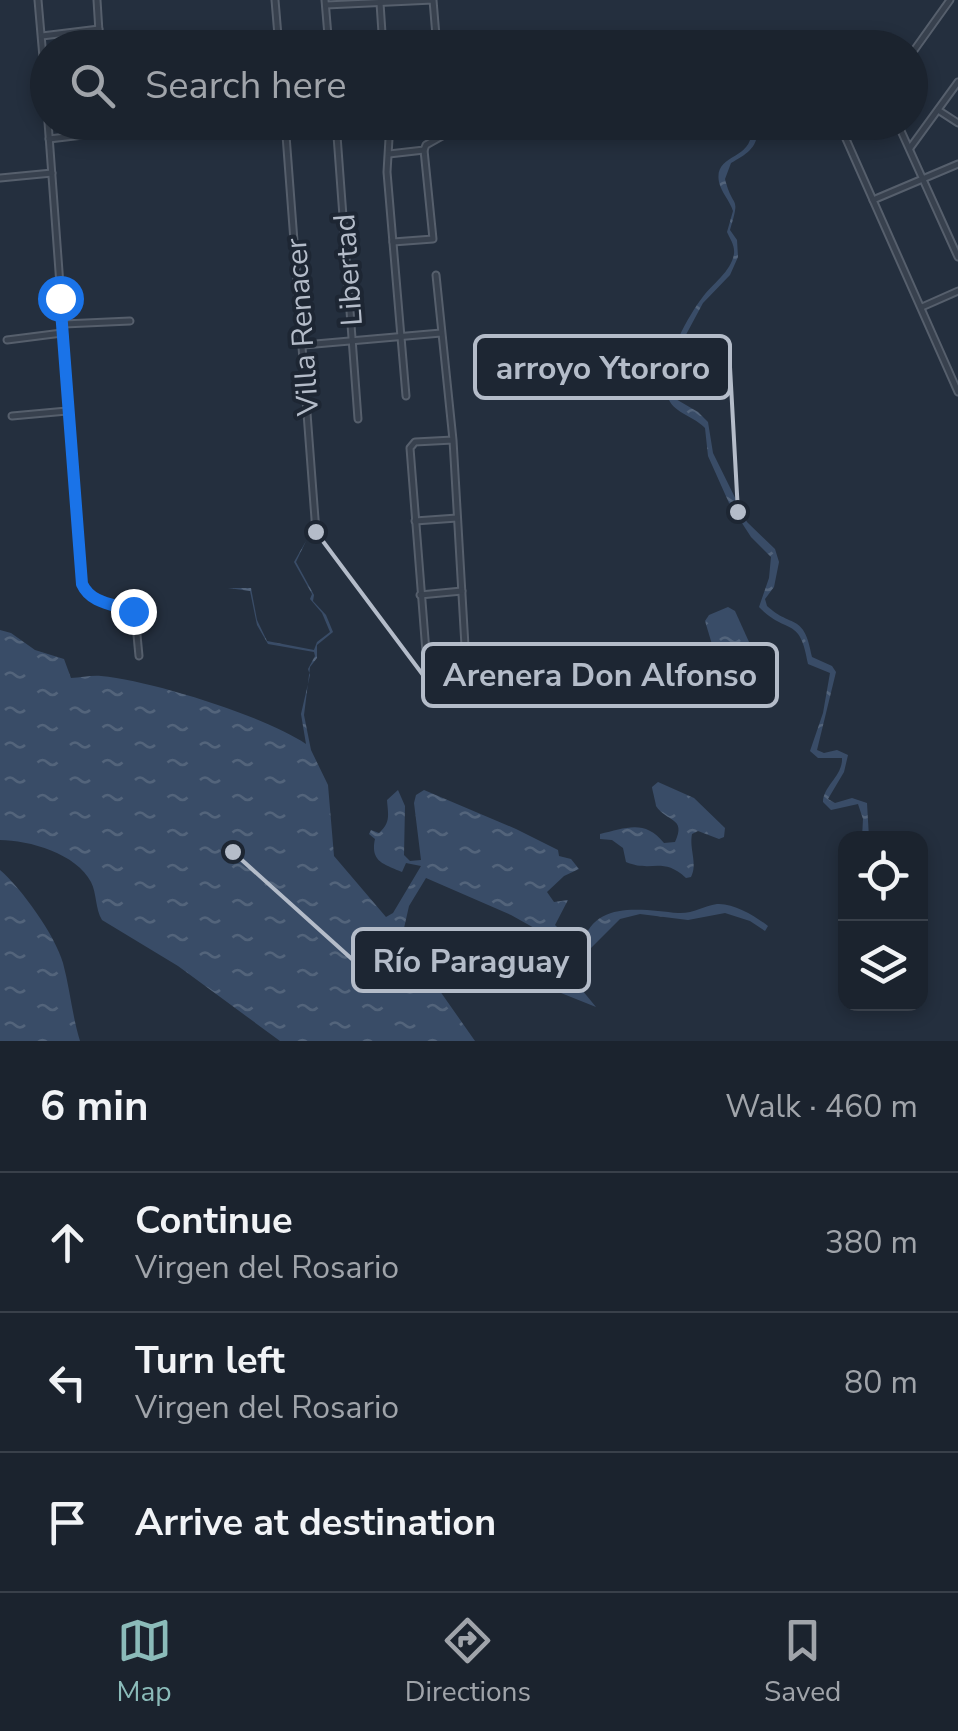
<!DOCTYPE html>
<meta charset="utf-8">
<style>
body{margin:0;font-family:"Nunito Sans",sans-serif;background:#242b36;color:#f1f3f6}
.controls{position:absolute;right:30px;bottom:30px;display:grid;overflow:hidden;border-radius:20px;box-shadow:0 5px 15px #0003}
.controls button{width:90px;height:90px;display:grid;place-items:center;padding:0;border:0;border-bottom:2px solid #39404a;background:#1b232e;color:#f1f3f6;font:50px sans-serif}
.stop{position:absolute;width:30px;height:30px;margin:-22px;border:8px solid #1a73e8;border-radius:50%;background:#fff}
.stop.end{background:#1a73e8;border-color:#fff;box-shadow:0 2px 10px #0008}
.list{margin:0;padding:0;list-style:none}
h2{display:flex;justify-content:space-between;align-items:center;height:130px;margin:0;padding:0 40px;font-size:42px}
h2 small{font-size:32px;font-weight:400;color:#a0a4aa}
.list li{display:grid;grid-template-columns:65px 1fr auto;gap:30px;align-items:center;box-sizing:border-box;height:140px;padding:0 40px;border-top:2px solid #39404a}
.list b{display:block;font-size:38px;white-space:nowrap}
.list p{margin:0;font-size:32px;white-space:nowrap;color:#a0a4aa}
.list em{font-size:32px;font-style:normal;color:#a0a4aa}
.icon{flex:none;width:55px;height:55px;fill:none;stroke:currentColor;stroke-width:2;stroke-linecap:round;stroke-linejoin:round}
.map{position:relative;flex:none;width:958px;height:1041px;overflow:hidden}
.search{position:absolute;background:#1b232e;box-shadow:0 5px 15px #0003;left:30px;right:30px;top:30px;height:110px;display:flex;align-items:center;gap:25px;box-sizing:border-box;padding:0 35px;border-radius:55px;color:#a0a4aa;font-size:38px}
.sheet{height:550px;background:#1b232e}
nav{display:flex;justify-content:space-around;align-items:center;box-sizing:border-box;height:140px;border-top:2px solid #39404a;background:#1b232e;font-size:28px;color:#a0a4aa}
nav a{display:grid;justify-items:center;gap:5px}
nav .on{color:#8bbbb9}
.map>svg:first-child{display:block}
.water{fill:url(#water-ripples)}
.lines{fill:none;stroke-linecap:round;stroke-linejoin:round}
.minor-casing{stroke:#565f6c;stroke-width:9}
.minor{stroke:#38414e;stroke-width:5}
.route{stroke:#1a73e8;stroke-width:12}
.labels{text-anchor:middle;stroke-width:8;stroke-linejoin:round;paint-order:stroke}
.street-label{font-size:30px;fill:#b4bcc9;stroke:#1d2633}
.leader{fill:none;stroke:#b4bcc9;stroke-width:4}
.callout-dot{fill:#b4bcc9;stroke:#1d2633;stroke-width:4}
.callout{fill:#1d2633;stroke:#b4bcc9;stroke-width:4}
.callout-label{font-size:32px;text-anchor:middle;font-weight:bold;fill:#b4bcc9}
</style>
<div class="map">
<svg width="958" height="1041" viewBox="0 0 958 1041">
<defs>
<pattern id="water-ripples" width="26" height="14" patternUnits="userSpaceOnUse" patternTransform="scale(2.5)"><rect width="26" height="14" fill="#394c67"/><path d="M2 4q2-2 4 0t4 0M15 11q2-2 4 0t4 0" fill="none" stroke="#53647b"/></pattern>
</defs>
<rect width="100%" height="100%" fill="#242f3e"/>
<!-- water -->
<g class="water">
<path d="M750,123H756C761,145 749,153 731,163L725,179C733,211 741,193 730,230L737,240L738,257L730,275L703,303L674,357L670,379L674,398L698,412L708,422L713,453L747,522L775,549L779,562L774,587L765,599L767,606C792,629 804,612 812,657L832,666L836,672L817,750L824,753L837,750L848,755L844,772L828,799L835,803L852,798L867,803L869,838H862L863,819L858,804L831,810L823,802C823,786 843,776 842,758H818L810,751L823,713L830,673L808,664C800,615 788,636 759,607L769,578L771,557L751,537L729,503L708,456L705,428C695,417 675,413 669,400C656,374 686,319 702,298C712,284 731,272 734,254C735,245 730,239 727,232L733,211C730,201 721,192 719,182C713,151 759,162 750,123Z"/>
<path d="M306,541L296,562L314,595L313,601L326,615L333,632L317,645V658L310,667L304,715L311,750L328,785L334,856L386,917L393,913L421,866L406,863L402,872C384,864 370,862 375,839L369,834L371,830L379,833C391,823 388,814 387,800L398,790L405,806L404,855L410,861L421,860L414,803L416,795L424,790L516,829L558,850L559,856L571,859L579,869L564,876L547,892L554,902L568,900L555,925L576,946L583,944C593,899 645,910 678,913C693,914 703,906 717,904C734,903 755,916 768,926L765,931L750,921L725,913L688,920L640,914L620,919L590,949L579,953L511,915L426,878L409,906L402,937L475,1041H280L178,966L102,920C95,908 97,894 91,882C77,854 29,840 0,840V630L11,633L35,650L64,659L71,678C81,678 91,675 101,676C153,681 264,716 306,744L301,714L310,675L308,669L315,656L314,652L268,644L257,625L250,591L228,588H251L257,620L267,641L314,650L317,642L330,632L322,613L310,599L312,594L294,562Z"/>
<polygon points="728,607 735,611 749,642 743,648 719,656 714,651 705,621 709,615"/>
<path d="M658,782L694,798L725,828L724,837L719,839L698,831L692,834C689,849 698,864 691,877L686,878C662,856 652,873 626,862L623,848L612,840L600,839V834C626,828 645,819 664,843L675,842C687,817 666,822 656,806C656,804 652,789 652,787Z"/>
<path d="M0,870C22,889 55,935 63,963C70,989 72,1015 80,1041H0Z"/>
<polygon points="470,933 493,944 523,966 568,982 582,990 596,1007 521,977 513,969 467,948 465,946"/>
</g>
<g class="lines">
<!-- minor casing -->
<g class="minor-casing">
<g id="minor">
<polyline points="38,0 48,115"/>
<polyline points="97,0 100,48"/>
<polyline points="275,0 279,48"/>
<polyline points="325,0 329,48"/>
<polyline points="380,3 383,48"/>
<polyline points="326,5 433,0 437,48"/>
<polyline points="42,36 99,29"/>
<polyline points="910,56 950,0"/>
<polyline points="938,110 958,123"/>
<path d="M48,122L82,584C92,606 118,603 135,614L139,656"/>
<polyline points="285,122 316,532"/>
<polyline points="336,122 358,419"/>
<polyline points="390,122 387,172 406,396"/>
<polyline points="845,122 842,130 958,392"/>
<polyline points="897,122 958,257"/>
<polyline points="49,139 83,135"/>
<polyline points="910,148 958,82"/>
<polyline points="389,154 424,150 426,145 442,136 443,122"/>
<polyline points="0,178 52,173"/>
<polyline points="873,200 958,164"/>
<polyline points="393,242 433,239 424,150"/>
<polyline points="436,275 453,440 465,646 426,652 410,448 415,442 453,440"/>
<polyline points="922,307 958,291"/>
<polyline points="64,324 130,321"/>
<polyline points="7,340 62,333"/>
<polyline points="304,345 441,333"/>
<polyline points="12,416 67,411"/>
<polyline points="415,521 457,518"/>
<polyline points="420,595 462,591"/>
</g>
</g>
<!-- minor -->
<use href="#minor" class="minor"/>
</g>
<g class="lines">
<!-- route -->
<path class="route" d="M60,298L82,584C91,604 114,604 133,611"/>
</g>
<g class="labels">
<!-- street labels -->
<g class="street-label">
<text transform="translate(348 270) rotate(-94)" y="10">Libertad</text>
<text transform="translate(302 327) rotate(-94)" y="10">Villa Renacer</text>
</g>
</g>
<!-- callouts -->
<path class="leader" d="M738 512L730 367M316 532L423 675M233 852L353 960"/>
<g class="callout-dot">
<circle cx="738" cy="512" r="10"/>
<circle cx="316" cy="532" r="10"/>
<circle cx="233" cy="852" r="10"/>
</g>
<g class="callout">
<rect x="475" y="336" width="255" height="62" rx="10"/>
<rect x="423" y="644" width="354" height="62" rx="10"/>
<rect x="353" y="929" width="236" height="62" rx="10"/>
</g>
<g class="callout-label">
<text x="603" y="379">arroyo Ytororo</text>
<text x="600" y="686">Arenera Don Alfonso</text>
<text x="471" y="972">Río Paraguay</text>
</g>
</svg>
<div class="controls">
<button><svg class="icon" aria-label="locate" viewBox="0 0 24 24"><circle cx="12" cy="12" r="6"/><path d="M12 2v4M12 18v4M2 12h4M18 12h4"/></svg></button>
<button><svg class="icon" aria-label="layers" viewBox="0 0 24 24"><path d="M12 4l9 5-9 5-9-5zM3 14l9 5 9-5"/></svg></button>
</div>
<div class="stop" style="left:60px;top:298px"></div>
<div class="stop end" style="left:133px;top:611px"></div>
<div class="search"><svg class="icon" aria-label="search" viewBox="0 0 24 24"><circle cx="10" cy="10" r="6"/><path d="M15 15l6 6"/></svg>Search here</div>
</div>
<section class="sheet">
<h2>6 min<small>Walk · 460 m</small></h2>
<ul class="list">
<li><svg class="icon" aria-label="ahead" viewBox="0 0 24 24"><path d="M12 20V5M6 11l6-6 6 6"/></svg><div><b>Continue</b><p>Virgen del Rosario</p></div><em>380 m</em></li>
<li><svg class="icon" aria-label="left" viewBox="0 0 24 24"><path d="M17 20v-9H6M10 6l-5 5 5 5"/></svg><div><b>Turn left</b><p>Virgen del Rosario</p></div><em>80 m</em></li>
<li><svg class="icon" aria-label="arrive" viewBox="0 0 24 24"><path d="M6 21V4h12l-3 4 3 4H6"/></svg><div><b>Arrive at destination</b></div></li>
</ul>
</section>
<nav>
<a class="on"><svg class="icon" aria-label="map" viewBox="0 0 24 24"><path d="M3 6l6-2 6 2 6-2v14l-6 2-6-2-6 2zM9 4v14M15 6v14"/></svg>Map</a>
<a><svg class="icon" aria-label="directions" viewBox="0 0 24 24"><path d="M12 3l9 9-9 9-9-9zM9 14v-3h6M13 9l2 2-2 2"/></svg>Directions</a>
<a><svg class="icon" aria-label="saved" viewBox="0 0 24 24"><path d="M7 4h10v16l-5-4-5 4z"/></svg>Saved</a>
</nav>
